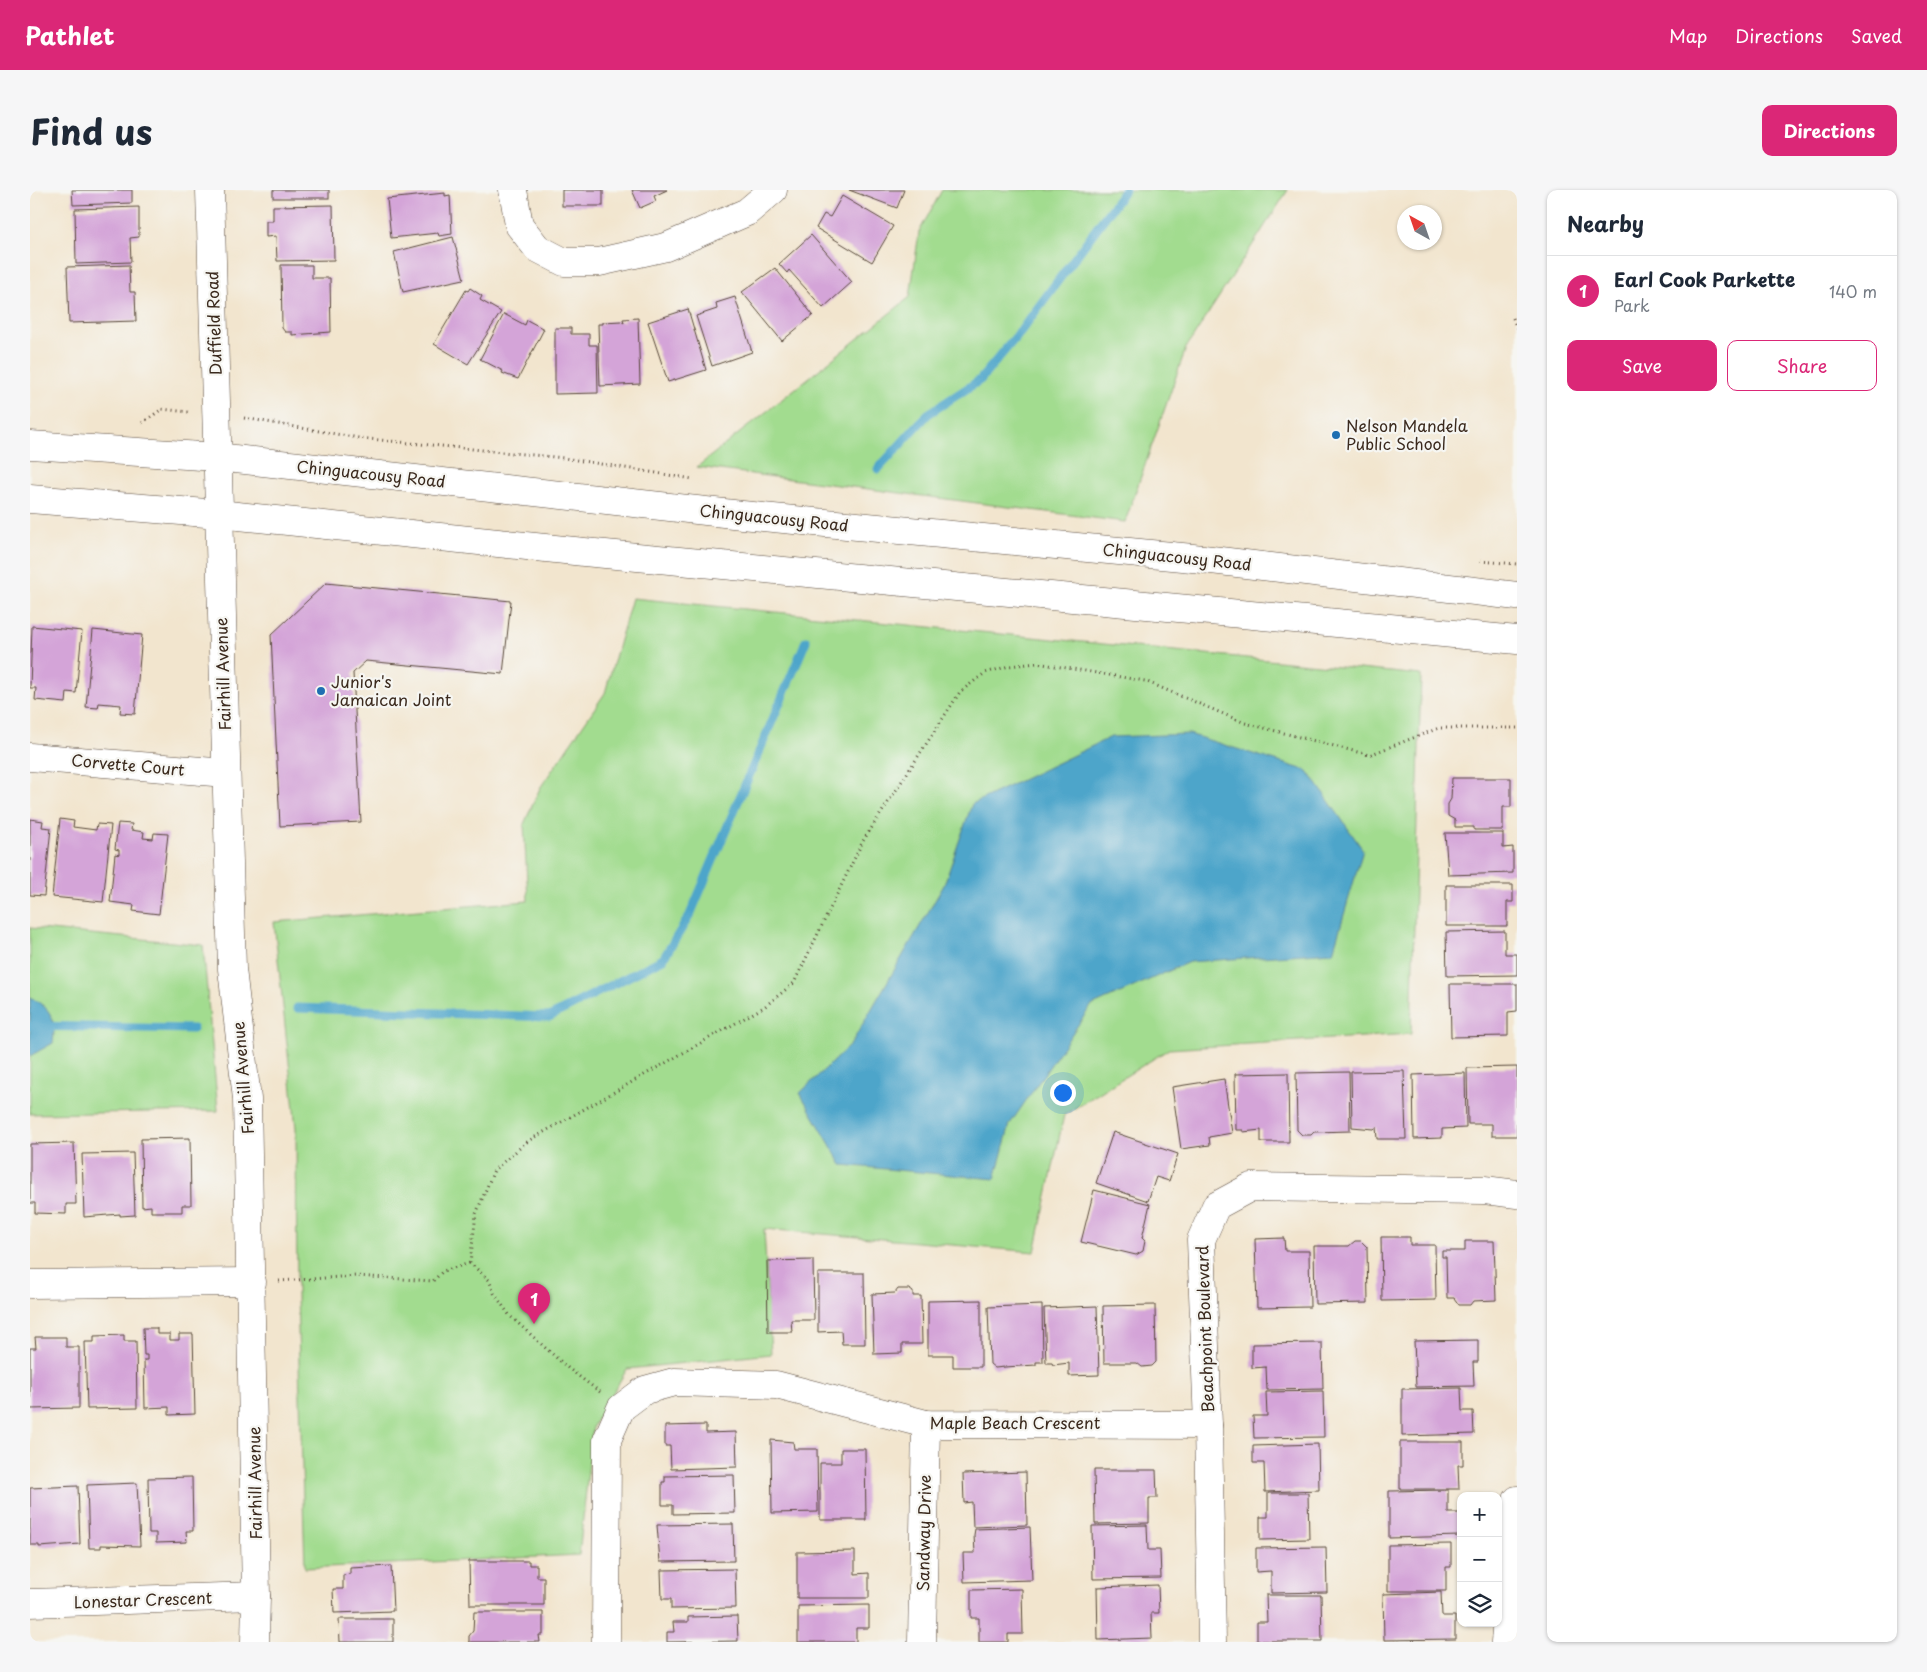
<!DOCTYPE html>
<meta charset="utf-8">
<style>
body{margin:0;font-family:"Playpen Sans",sans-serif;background:#f6f6f7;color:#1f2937}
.controls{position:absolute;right:15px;bottom:15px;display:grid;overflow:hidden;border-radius:10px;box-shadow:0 1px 4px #0004}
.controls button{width:45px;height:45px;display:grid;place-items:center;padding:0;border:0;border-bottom:1px solid #e0e1e3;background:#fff;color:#1f2937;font:25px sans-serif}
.compass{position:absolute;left:1367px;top:15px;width:45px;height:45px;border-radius:50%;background:#fff;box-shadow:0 1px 4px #0004;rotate:320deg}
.you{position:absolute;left:1032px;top:902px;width:18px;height:18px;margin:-12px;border:4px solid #fff;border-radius:50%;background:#1a73e8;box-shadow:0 0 0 8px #1a73e833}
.badge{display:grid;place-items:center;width:32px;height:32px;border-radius:50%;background:#db2777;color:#fff;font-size:16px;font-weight:700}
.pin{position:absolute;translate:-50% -41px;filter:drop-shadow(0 1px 2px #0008)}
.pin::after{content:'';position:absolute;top:26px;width:18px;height:15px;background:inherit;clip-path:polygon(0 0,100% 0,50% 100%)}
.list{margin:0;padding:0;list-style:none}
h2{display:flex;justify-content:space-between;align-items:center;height:65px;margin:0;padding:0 20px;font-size:21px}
h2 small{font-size:16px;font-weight:400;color:#747a83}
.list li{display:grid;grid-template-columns:32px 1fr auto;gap:15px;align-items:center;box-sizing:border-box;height:70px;padding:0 20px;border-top:1px solid #e0e1e3}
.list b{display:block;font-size:19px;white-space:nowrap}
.list p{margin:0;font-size:16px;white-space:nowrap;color:#747a83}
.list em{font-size:16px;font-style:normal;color:#747a83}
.actions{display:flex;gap:10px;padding:15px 20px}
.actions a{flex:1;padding:11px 0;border:1px solid #db2777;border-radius:10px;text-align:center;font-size:18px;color:#db2777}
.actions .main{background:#db2777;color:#fff}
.icon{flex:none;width:28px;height:28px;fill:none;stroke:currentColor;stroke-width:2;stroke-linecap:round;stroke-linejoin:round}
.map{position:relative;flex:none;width:1487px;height:1452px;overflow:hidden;border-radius:10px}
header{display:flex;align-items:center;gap:30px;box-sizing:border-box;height:70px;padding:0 25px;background:#db2777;color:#fff}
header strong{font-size:24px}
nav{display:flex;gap:28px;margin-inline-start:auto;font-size:18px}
.intro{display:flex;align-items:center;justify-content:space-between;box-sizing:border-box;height:120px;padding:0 30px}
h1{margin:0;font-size:35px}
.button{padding:12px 22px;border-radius:10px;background:#db2777;color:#fff;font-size:18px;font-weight:700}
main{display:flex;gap:30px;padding:0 30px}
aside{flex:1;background:#fff;border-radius:10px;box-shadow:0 1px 4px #0004}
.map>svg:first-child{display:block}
.green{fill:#a2dc8f;stroke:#6e8356}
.water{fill:#4da5ca;stroke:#446874}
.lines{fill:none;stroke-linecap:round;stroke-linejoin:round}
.stream{stroke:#4da5ca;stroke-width:9}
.building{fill:#d4a4d8}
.street-casing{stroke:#564638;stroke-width:29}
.secondary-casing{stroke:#564638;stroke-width:29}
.path{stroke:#564638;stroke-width:3;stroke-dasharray:1 4;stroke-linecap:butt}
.street{stroke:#fff;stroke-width:28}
.secondary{stroke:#fff;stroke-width:28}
.poi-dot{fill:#1f6fb2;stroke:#f6f6f2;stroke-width:2}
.labels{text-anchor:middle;stroke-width:4.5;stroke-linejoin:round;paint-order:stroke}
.street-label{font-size:16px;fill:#3b2a1e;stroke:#f6f6f2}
.poi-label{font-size:16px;fill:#3b2a1e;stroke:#f6f6f2;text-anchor:start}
</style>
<header>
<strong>Pathlet</strong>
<nav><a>Map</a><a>Directions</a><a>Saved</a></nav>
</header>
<div class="intro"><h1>Find us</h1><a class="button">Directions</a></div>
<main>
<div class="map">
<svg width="1487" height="1452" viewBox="0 0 1487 1452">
<rect width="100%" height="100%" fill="#f6f6f2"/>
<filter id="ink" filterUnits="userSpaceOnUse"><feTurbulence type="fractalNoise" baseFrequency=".02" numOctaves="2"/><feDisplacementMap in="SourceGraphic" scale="10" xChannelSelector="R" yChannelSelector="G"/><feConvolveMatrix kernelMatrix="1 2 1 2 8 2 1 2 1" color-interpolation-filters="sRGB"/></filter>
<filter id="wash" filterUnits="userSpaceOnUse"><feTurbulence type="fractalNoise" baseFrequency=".0096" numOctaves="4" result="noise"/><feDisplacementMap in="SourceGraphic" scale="20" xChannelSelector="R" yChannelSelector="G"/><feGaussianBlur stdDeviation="1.12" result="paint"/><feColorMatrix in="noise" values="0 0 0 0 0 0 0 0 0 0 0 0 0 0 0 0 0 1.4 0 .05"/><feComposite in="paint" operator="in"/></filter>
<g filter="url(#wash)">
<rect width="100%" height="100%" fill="#f2e5ce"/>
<!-- green -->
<g class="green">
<polygon points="912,0 1258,0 1156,158 1095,332 667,277 880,107 889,42"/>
<polygon points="602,408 1391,485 1381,844 1139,859 1034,925 1005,1062 734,1039 741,1164 597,1179 563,1236 549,1365 275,1378 267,1104 266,938 244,732 498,711 494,634 510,598 575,503"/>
<polygon points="0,738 173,755 188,921 0,924"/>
</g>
<!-- water -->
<g class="water">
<polygon points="1159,544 1278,581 1333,660 1303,762 1159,772 1061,816 980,934 965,989 812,975 770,903 821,854 914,695 942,614 1081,547"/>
<path d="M0,808C22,817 26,831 23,853L0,866Z"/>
</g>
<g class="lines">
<!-- stream -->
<g class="stream">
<polyline points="848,279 898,224 950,190 990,142 1095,0"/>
<polyline points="267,818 519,827 633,769 660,725 776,451"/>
<polyline points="0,836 163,839"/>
</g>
</g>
<g id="blocks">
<!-- building -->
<g class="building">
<polygon points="42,0 102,0 102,13 43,15"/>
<rect x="243" y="0" width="56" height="8"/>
<rect x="532" y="0" width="41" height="16"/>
<polygon points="602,0 637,0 624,6 626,11 610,18"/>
<polygon points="819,0 874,0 867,18"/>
<polygon points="415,3 415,6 420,5 422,44 409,46 408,43 361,48 357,9"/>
<polygon points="812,6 863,36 842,72 786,38 794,24 800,27"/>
<polygon points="303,15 304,70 247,71 246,46 236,47 236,31 243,31 243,16"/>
<polygon points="109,17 109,47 100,48 101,72 46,74 45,19"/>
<polygon points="781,45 822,92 793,118 759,80 757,83 749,74"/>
<polygon points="423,47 434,89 373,102 364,62"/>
<polygon points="99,75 100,102 105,102 106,131 39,133 37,77"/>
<polygon points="251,75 282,75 282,88 300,88 301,142 262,145 262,142 255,142 252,138"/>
<polygon points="745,78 783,125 752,151 712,102"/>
<polygon points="440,98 452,106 450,110 471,122 438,174 404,154 436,100 438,101"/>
<polygon points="705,107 722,162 682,176 666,126 687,119 686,113"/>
<polygon points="658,119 676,180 638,192 618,132"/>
<polygon points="474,124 495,135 497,130 514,139 488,189 472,183 473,181 450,169"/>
<polygon points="608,128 610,194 570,196 568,134 573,134 573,132 591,131 594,133 593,129"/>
<polygon points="525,138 541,138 541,144 559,144 559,155 567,155 568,203 525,204"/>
<polygon points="296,393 481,411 473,484 336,471 323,483 331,632 250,636 241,445"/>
<polygon points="2,436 52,441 46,503 37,502 36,513 5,510 6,498 0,498"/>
<polygon points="63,440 112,445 105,524 90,523 91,515 69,513 68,518 56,517"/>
<polygon points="1422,588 1481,588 1481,617 1473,617 1473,640 1444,640 1444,637 1425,637 1425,630 1418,626 1418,614 1421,609"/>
<polygon points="0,629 13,631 12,637 21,638 14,706 0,705"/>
<polygon points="30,629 44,631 43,637 66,640 67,634 81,635 73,712 22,707"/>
<polygon points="88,633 102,634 101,640 114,642 113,648 123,649 124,643 138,644 129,724 103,721 104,715 80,712 85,664 89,665 89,660 85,659"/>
<polygon points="1415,643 1473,643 1473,658 1483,657 1483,683 1418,685"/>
<polygon points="1416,695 1483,695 1483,712 1477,712 1477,736 1416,736"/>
<polygon points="1475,741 1475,764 1487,764 1487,785 1417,786 1416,742"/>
<polygon points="1420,794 1487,794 1487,821 1478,822 1478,846 1421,847"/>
<polygon points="1487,877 1487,946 1462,946 1462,934 1438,934 1437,878"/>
<polygon points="1374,881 1376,949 1347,949 1346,937 1344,939 1322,937 1321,882"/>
<polygon points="1319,882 1320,941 1284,942 1281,945 1272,945 1267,940 1266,883"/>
<polygon points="1258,883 1259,952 1231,952 1231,940 1213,942 1213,940 1206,940 1205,884"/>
<polygon points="1435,883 1436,938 1412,939 1412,948 1384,949 1383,885"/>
<polygon points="1194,889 1202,943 1179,947 1180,955 1151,959 1142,897"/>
<polygon points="1083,942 1148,964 1139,991 1126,987 1118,1011 1066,993"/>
<polygon points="160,948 161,1015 152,1015 152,1022 121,1022 121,1016 112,1017 111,949"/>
<polygon points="44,953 46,1014 36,1014 36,1024 5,1023 5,1013 0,1013 0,954"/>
<polygon points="103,963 105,1025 90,1026 90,1024 54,1027 52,964"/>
<polygon points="1064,1000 1120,1014 1112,1048 1115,1051 1113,1061 1106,1065 1051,1052"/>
<polygon points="1351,1047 1380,1047 1380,1055 1405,1055 1406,1110 1352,1111"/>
<polygon points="1254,1048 1255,1061 1279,1061 1280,1117 1227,1118 1225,1049"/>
<polygon points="1325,1051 1331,1051 1337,1057 1338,1113 1285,1114 1284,1056 1319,1056"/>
<polygon points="1435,1051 1464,1051 1466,1110 1443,1111 1440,1115 1429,1115 1424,1108 1417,1108 1416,1067 1412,1067 1412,1061 1435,1061"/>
<polygon points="783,1070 784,1130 761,1130 762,1142 738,1142 737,1071"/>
<polygon points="788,1083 834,1083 835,1154 812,1154 811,1141 788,1142"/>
<polygon points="868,1099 879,1099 883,1102 883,1106 891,1106 892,1154 872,1154 872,1163 844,1164 842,1104 865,1103"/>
<polygon points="951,1110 951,1177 923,1177 923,1165 898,1165 898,1111"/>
<polygon points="1012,1115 1013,1172 1006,1172 1006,1175 975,1177 965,1178 960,1174 958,1117"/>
<polygon points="1125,1115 1126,1172 1122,1176 1112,1177 1107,1173 1074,1173 1073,1116"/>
<polygon points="1067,1116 1069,1185 1039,1186 1039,1173 1023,1175 1022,1173 1016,1173 1014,1118"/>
<polygon points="113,1138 127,1138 127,1144 140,1144 140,1150 149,1150 149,1144 163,1144 165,1224 139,1225 139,1217 115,1218 114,1170 117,1170 117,1165 114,1165"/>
<polygon points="94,1145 94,1151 106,1151 107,1218 57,1219 55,1152 64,1152 64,1146"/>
<polygon points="5,1147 36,1147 36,1157 49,1157 49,1218 0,1219 0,1158 6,1158"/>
<polygon points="1448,1150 1448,1172 1443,1172 1444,1196 1386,1197 1384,1151"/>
<polygon points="1292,1153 1293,1199 1237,1200 1236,1177 1222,1178 1222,1154"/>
<polygon points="1431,1198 1432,1221 1443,1221 1444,1244 1372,1246 1372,1199"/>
<polygon points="1293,1201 1294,1247 1224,1248 1223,1226 1237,1226 1236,1202"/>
<polygon points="676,1235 676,1243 706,1242 707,1277 641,1279 640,1256 635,1256 635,1236"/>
<polygon points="741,1250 763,1252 764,1259 787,1259 788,1322 742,1323"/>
<polygon points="1370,1252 1433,1252 1433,1275 1428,1275 1429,1299 1370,1299"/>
<polygon points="1288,1254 1289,1300 1235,1302 1234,1273 1223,1273 1223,1256"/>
<polygon points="811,1259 835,1259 836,1330 790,1330 790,1273 811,1273"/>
<polygon points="1064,1280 1126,1280 1127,1308 1119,1308 1119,1333 1065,1334"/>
<polygon points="996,1282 997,1335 943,1337 942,1312 934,1313 933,1284"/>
<polygon points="704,1285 705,1323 643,1324 643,1315 632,1315 632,1292 635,1292 635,1286"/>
<polygon points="162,1287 163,1341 156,1341 157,1352 126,1353 126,1343 119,1343 118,1288"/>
<polygon points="107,1293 110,1356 71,1355 71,1358 59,1358 57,1295"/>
<polygon points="48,1296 50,1354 9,1357 9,1355 0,1355 0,1298"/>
<polygon points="1418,1300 1418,1323 1430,1323 1430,1346 1359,1348 1359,1301"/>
<polygon points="1238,1303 1278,1303 1279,1349 1230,1350 1230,1327 1238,1327"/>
<polygon points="703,1334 704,1371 630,1372 627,1335"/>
<polygon points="1117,1335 1118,1360 1130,1360 1131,1388 1063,1389 1062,1336"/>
<polygon points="1000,1337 1002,1390 934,1392 933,1363 945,1363 944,1345 945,1339"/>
<polygon points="1421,1354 1421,1377 1416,1377 1416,1401 1358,1401 1358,1355"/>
<polygon points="1296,1357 1297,1402 1241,1403 1241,1381 1226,1382 1226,1358"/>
<polygon points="825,1361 825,1384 839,1383 839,1408 767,1408 767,1362"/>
<polygon points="439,1371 499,1371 499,1375 507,1375 507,1387 514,1387 514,1415 440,1415"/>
<polygon points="361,1376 363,1421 304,1423 303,1399 313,1399 313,1385 320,1384 320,1378"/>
<polygon points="705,1379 706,1418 641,1419 641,1409 632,1409 631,1380"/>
<polygon points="1128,1395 1129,1423 1121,1423 1122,1448 1068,1450 1067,1397"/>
<polygon points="992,1399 993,1444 978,1444 978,1452 949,1452 949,1428 941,1428 941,1400"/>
<polygon points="1411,1402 1412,1426 1425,1426 1425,1449 1354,1450 1353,1404"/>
<polygon points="1236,1405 1291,1405 1292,1451 1227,1451 1227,1432 1237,1432"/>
<polygon points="839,1415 839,1438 826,1438 826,1452 768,1452 768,1416"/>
<polygon points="444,1422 513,1422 513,1445 509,1445 510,1452 439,1452 439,1446 443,1441"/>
<polygon points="707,1426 708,1451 637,1452 637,1442 644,1442 643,1432 658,1432 658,1427"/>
<polygon points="309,1429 363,1429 363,1452 310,1452"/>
</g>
</g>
</g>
<g filter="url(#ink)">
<use href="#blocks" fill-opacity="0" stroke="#564638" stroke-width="1"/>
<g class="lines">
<!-- street casing -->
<g class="street-casing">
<g id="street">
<polyline points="483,0 489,35 507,58 534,72 569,72 636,57 717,22 743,0"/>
<polyline points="0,567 196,583"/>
<polyline points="0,1094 222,1092"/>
<polyline points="0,1413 226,1406"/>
<polyline points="576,1452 577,1250 591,1218 615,1200 644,1192 746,1195 896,1234 1178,1235"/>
<polyline points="892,1452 896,1234"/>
<polyline points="1182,1452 1178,1235 1171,1050 1186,1016 1221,997 1454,1000 1487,1004"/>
<polyline points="1475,1452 1487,1310"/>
</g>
</g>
<!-- secondary casing -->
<g class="secondary-casing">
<g id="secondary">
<polyline points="180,0 202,779 217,909 226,1406 225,1452"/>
<polyline points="0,255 187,267 712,325 1173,369 1487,406"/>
<polyline points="0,309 189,324 554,362 1487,450"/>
</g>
</g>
<!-- path -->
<g class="path">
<polyline points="1483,128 1487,139"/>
<polyline points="214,228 329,248 534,268 663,289"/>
<polyline points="112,233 132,219 158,222"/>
<polyline points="1450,371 1487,374"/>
<polyline points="249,1091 326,1086 403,1091 413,1081 440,1073"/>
<polyline points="570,1202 539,1179 480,1126 464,1103 459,1090 440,1073 446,1024 464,980 498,951 734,817 764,793 833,651 930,502 955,483 979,476 1007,473 1115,491 1215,533 1339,565 1409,538 1487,538"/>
</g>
<!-- street -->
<use href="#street" class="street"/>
<!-- secondary -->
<use href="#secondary" class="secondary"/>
</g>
</g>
<!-- markers -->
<g class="poi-dot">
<circle cx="1306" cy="245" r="5"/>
<circle cx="291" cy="501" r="5"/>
</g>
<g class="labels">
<!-- street labels -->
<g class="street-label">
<text transform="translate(184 133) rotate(-92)" y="6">Duffield Road</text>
<text transform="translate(341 284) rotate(6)" y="6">Chinguacousy Road</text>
<text transform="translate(744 328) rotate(6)" y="6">Chinguacousy Road</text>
<text transform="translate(1147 367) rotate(6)" y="6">Chinguacousy Road</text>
<text transform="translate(193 484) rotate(-92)" y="6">Fairhill Avenue</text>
<text transform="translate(98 575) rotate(5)" y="6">Corvette Court</text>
<text transform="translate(213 888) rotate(-95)" y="6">Fairhill Avenue</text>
<text transform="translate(1175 1139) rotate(-92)" y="6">Beachpoint Boulevard</text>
<text x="985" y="1239">Maple Beach Crescent</text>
<text transform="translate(225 1293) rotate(-91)" y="6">Fairhill Avenue</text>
<text transform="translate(894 1343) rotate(-89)" y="6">Sandway Drive</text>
<text transform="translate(113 1410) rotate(-2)" y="6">Lonestar Crescent</text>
</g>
<!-- poi labels -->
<g class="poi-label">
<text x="1316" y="242">Nelson Mandela<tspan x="1316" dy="18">Public School</tspan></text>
<text x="301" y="498">Junior's<tspan x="301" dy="18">Jamaican Joint</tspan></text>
</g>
</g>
</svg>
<div class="controls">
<button>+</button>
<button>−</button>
<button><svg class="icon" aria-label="layers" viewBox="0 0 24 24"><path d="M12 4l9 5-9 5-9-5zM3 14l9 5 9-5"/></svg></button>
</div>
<svg class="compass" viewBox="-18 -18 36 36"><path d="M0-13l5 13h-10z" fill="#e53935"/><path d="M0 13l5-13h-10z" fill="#747a83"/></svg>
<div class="you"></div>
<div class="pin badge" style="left:504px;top:1134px">1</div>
</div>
<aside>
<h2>Nearby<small></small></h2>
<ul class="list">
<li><span class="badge">1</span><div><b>Earl Cook Parkette</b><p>Park</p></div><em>140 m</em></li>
</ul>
<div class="actions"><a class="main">Save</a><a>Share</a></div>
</aside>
</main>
